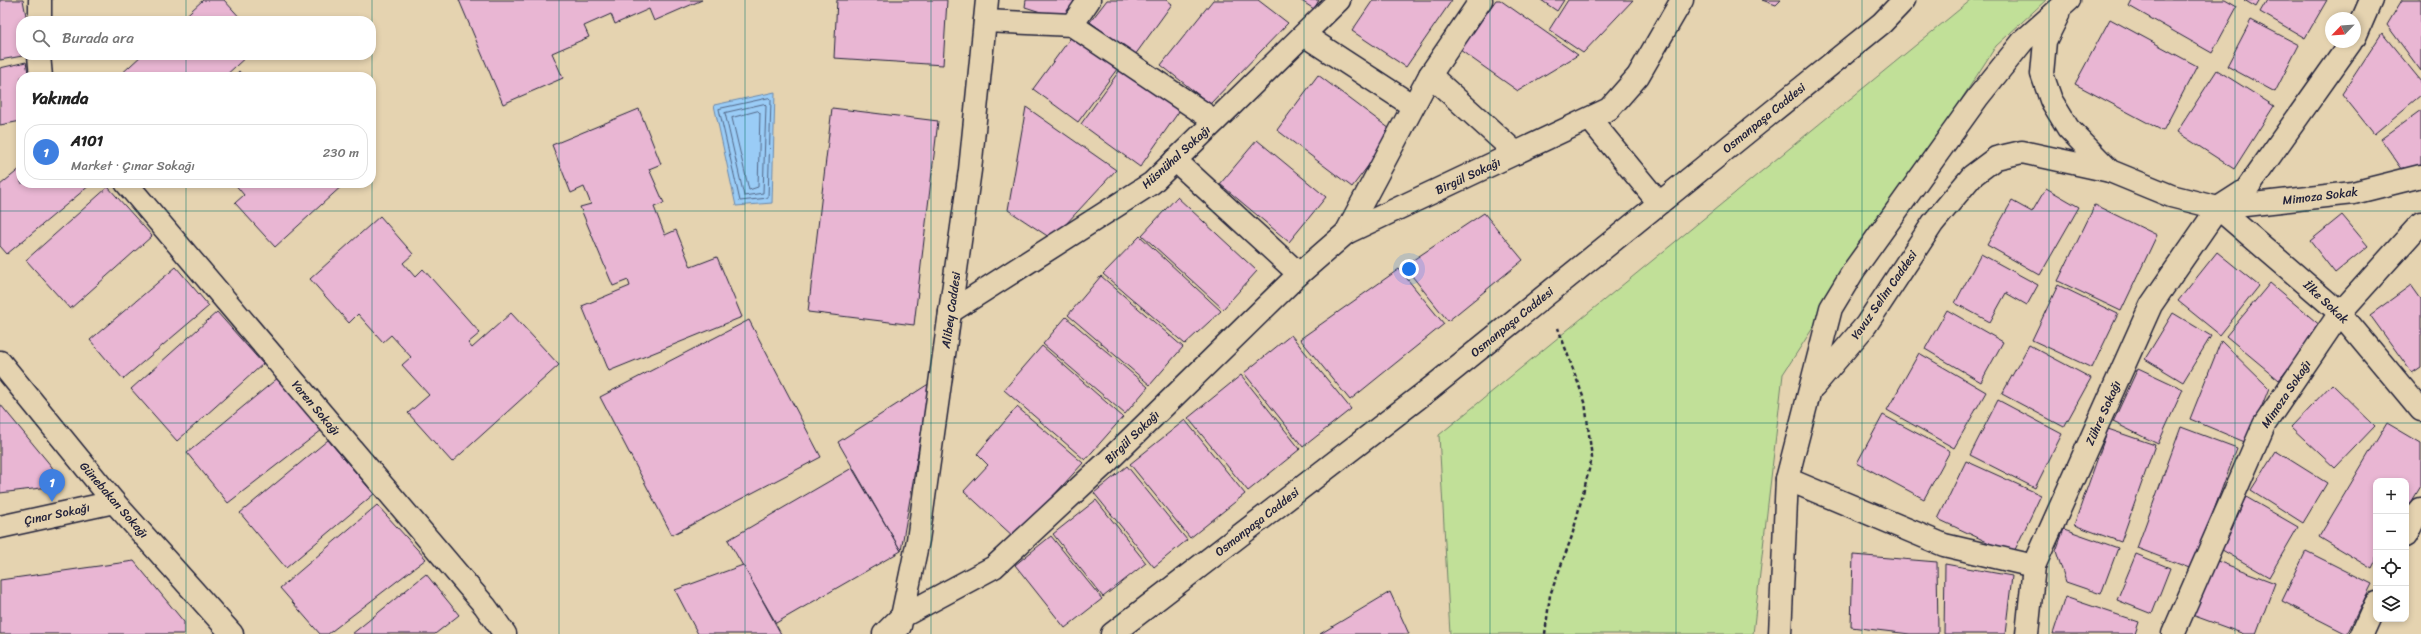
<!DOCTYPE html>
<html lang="tr">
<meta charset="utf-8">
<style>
body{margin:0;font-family:Sriracha,sans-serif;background:#f6f6f6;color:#222}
.controls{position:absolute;right:12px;bottom:12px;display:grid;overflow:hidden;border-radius:8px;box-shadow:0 2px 6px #0003}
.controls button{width:36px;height:36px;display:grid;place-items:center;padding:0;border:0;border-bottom:1px solid #e0e0e0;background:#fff;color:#222;font:20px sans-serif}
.compass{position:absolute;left:2325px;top:12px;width:36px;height:36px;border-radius:50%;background:#fff;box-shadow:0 2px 6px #0003;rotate:245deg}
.you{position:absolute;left:1409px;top:269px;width:14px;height:14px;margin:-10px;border:3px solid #fff;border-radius:50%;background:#1a73e8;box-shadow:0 0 0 6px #1a73e833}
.badge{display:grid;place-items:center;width:26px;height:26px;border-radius:50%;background:#111827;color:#fff;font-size:13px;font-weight:700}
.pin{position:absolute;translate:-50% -33px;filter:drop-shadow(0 1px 2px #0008)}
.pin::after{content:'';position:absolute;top:21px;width:14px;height:12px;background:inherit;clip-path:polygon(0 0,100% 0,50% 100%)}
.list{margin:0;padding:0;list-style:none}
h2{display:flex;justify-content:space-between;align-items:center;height:52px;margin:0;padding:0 16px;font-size:17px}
h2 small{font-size:13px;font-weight:400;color:#767676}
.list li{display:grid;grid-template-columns:26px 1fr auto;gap:12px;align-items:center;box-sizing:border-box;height:56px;margin:0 8px 8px;padding:0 8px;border:1px solid #e0e0e0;border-radius:16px}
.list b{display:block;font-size:15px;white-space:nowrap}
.list p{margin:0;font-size:13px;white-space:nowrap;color:#767676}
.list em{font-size:13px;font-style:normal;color:#767676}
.icon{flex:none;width:22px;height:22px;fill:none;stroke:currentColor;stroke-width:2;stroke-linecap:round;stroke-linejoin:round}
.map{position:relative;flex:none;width:2421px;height:634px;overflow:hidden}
.search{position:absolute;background:#fff;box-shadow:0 2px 6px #0003;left:16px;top:16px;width:360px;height:44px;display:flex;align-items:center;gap:10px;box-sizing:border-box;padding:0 14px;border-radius:16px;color:#767676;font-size:15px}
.panel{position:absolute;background:#fff;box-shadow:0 2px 6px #0003;left:16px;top:72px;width:360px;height:116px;border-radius:16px}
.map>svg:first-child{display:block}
.green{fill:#c1e098;stroke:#72816a}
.water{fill:#9accf6;stroke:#6a88ab}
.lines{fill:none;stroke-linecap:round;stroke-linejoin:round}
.shore{stroke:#526686;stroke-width:1}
.building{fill:#e9b6d3;stroke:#22223b}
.minor-casing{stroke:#22223b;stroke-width:25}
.major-casing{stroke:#22223b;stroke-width:25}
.path{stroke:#22223b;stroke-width:2.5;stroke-dasharray:4 3;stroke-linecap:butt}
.minor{stroke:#e5d3b0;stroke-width:22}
.major{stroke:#e5d3b0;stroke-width:22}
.grid{fill:none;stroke:#0f766e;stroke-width:1;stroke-opacity:0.55}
.labels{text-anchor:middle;stroke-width:3;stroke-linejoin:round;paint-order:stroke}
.street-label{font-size:12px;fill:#22223b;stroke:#e5d3b0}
</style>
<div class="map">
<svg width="2421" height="634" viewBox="0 0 2421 634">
<rect width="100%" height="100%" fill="#e5d3b0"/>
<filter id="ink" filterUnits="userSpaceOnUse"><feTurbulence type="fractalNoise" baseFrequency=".025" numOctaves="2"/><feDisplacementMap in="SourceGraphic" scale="8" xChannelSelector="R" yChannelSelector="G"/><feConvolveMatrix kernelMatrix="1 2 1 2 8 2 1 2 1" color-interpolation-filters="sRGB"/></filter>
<g filter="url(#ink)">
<!-- green -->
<polygon class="green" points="1971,0 2046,0 1996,46 1783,374 1753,634 1450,634 1439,435"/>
<!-- water -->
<polygon class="water" points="775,92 772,203 736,206 714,105"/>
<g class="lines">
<!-- shore -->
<g class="shore">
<polygon points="769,98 771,100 768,198 740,201 719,109"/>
<polygon points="764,104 766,106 763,193 744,196 725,113"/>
<polygon points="758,111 760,113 758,187 749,190 732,118"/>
</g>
</g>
<!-- building -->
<g class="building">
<polygon points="0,0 23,0 27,21 21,21 21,55 28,55 0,60"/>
<polygon points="203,0 224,0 243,21 180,21"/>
<polygon points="459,0 702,0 654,21 649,9 615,24 611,14 584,26 589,37 552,53 563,78 503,104"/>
<polygon points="837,0 947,0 943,65 834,58"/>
<polygon points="1026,0 1082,0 1069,21 1025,7"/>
<polygon points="1107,0 1167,0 1172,4 1135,55 1090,22"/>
<polygon points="1213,0 1258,0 1288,23 1210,104 1161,65"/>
<polygon points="1300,0 1319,0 1314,9"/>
<polygon points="1373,0 1452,0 1406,67 1352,31"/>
<polygon points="1496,0 1500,0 1578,55 1518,91 1460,50"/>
<polygon points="1541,0 1564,0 1557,11"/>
<polygon points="1568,0 1633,0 1583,53 1549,30"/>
<polygon points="1762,0 1781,0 1776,5"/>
<polygon points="2132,0 2225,0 2237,7 2212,53 2129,6"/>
<polygon points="2244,0 2260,0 2256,7"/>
<polygon points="2267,0 2327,0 2305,38 2260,12"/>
<polygon points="2402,0 2421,0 2421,71 2387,25"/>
<polygon points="2110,19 2197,66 2163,131 2075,84"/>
<polygon points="2251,20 2299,45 2275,92 2227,66"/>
<polygon points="1075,32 1120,65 1078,122 1033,89"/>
<polygon points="2382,33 2421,81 2421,95 2374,134 2342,94"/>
<polygon points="142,55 248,55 224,77 118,77"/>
<polygon points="26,62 29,77 21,77 21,121 0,125 0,68"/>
<polygon points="1122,67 1180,110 1140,167 1081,124"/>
<polygon points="2217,70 2274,106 2234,169 2177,132"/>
<polygon points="239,71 244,77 233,77"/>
<polygon points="1318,75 1394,132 1352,187 1277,130"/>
<polygon points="1026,107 1116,170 1052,239 1008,210"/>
<polygon points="832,108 938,121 914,325 808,312"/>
<polygon points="639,109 661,164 649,169 664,203 654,207 665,235 676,230 691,267 717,257 742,317 609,371 582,306 630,286 628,280 613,286 580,207 591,204 584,187 571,193 552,145"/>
<polygon points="2421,110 2421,166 2407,176 2381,139"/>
<polygon points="1257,140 1326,197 1289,242 1220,184"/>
<polygon points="21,168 21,183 88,183 90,185 7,254 0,246 0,185"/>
<polygon points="234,183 343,183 344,184 275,247 235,203 244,195"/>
<polygon points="108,187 152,236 70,309 26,260"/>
<polygon points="2046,188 2079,207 2040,275 1987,245 2012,201 2032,212"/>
<polygon points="1177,197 1257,271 1223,309 1142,235"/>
<polygon points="2095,205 2157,235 2121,311 2058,281"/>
<polygon points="1484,213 1523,260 1448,321 1404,266"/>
<polygon points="2342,215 2368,246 2335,273 2310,241"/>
<polygon points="380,216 413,254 403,263 415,277 423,269 480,333 468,343 472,348 511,313 559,365 452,462 408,413 429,395 402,365 411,357 391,335 383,342 358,314 349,323 310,279"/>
<polygon points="1140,236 1221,311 1185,344 1103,274"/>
<polygon points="2217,252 2259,286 2220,335 2178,301"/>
<polygon points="1981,254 2038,285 2027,305 2006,293 1990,322 1955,303"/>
<polygon points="176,267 209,306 123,379 90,340"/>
<polygon points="1399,269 1444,324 1350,400 1300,339"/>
<polygon points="1101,276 1183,347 1150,385 1068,315"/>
<polygon points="2270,283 2322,327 2279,380 2226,336"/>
<polygon points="2058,285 2118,314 2092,368 2032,340"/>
<polygon points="2411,285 2421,299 2421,367 2412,373 2370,315"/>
<polygon points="1947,310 2003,342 1981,382 1925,349"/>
<polygon points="217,312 263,364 177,441 131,389"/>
<polygon points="2173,313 2211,336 2183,382 2145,359"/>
<polygon points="1066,317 1148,387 1125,414 1043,344"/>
<polygon points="749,320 821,457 672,535 600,397"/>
<polygon points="1291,335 1351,409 1303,447 1244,373"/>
<polygon points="2221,341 2269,388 2247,443 2190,419"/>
<polygon points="2029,345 2091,378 2064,427 2002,394"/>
<polygon points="1042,346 1123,417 1085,460 1004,390"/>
<polygon points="1919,353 1986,392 1954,448 1887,410"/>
<polygon points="2138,368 2183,389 2158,444 2113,422"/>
<polygon points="1241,375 1300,449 1248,491 1188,418"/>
<polygon points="279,377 322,430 228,503 187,453"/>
<polygon points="930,383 901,551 838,442"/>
<polygon points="2332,384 2375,426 2335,468 2291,427"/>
<polygon points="1998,400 2062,434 2035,488 1970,455"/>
<polygon points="0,404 52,467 57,486 0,493"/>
<polygon points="1017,407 1083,463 1015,538 964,491 988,465 977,454"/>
<polygon points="1883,415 1950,451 1924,499 1857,463"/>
<polygon points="1185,420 1245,494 1190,538 1130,464"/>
<polygon points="2387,423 2421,443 2421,486 2406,511 2406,481 2376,481 2376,561 2372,569 2319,537"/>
<polygon points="2181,427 2237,448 2192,569 2137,548"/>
<polygon points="2108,429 2155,445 2121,542 2074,525"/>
<polygon points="328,440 374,494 286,568 240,513"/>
<polygon points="2276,451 2327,483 2303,523 2251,490"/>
<polygon points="1966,461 2041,495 2013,554 1938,519"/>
<polygon points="1127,466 1187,540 1154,567 1094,493"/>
<polygon points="852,468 901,551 776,623 728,540"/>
<polygon points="2246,497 2298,527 2269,577 2217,547"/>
<polygon points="1096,500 1146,563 1103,597 1053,534"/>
<polygon points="377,505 426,559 328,634 320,634 280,588"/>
<polygon points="2064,529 2118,548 2101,594 2066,582 2056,551"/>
<polygon points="1051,536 1102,599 1065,628 1015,565"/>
<polygon points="2306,551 2372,584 2347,634 2282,601"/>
<polygon points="2136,554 2170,568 2152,614 2117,600"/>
<polygon points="1853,555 1937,562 1938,634 1910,634 1851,627"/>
<polygon points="2212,559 2275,583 2256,634 2244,634 2192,615"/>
<polygon points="134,561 184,622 184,634 0,634 0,580"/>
<polygon points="1945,564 2012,576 2005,634 1944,634"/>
<polygon points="743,565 781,634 698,634 675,590"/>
<polygon points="426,574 459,615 435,634 352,634"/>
<polygon points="1390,592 1409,634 1320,634"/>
<polygon points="2065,597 2139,622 2135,634 2053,634"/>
</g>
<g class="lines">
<!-- minor casing -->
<g class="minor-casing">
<g id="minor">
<polyline points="2058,15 2045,41 2042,74 2051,100 2068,128 2110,171 2171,196 2218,208 2353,193 2421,176"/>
<polyline points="40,21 40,0"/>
<polyline points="985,21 1072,25 1089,0"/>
<polyline points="1072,25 1215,121"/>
<polyline points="1304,35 1413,106"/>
<polyline points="2355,37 2371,0"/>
<polyline points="39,55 41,77"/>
<polyline points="1430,75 1516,153"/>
<polyline points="1590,119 1659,203"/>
<polyline points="1175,160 1299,274"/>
<polyline points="126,183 485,606 505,634"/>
<polyline points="2218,208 2340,313 2421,410"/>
<polyline points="1346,233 1609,109 1638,76 1682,0"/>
<polyline points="950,312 1152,183 1339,0"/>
<polyline points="0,362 114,502 232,634"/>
<polyline points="1814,386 1866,325 1933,223 1972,176 1996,158 2022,152 2110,171"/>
<polyline points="1787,479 1944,545 2034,566"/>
<polyline points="0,527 114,502"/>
<polyline points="2406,536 2416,515 2421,509"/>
<polyline points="900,626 918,540 970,170 987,0"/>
<polyline points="884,634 901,617 994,567 1107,462 1299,274 1346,233 1430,75 1481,0"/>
<polyline points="1780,634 1787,479 1831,308 1854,270 1978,97 2023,41 2069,0"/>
<polyline points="2027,634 2034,566 2151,305 2218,208 2246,190 2351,42"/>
<polyline points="2173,634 2264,425 2340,313 2421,223"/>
<polyline points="2362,634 2376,603"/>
</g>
</g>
<!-- major casing -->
<g class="major-casing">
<polyline id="major" points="1112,634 1431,388 1882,23 1904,0"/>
</g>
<!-- path -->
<polyline class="path" points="1545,634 1550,595 1572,536 1592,458 1585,402 1558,328"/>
<!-- minor -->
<use href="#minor" class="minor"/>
<!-- major -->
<use href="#major" class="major"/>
</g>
</g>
<!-- grid -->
<path class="grid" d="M186,0V21M372,0V634M559,0V634M745,0V634M931,0V634M1117,0V634M1304,0V634M1490,0V634M1676,0V634M1862,0V634M2049,0V634M2235,0V634M186,55V77M186,183V634M0,211H2421M0,423H2421"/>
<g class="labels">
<!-- street labels -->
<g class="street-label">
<text transform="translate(1764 118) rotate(-39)" y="4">Osmanpaşa Caddesi</text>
<text transform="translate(1176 157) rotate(-42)" y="4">Hüsnühal Sokağı</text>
<text transform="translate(1468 176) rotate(-25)" y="4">Birgül Sokağı</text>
<text transform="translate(2320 196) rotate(-7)" y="4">Mimoza Sokak</text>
<text transform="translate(1884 295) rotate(-55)" y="4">Yavuz Selim Caddesi</text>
<text transform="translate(2326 302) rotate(43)" y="4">İlke Sokak</text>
<text transform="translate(951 310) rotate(-82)" y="4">Alibey Caddesi</text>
<text transform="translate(1512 322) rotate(-39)" y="4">Osmanpaşa Caddesi</text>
<text transform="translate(2286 394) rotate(-56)" y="4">Mimoza Sokağı</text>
<text transform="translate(316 408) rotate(50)" y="4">Yaren Sokağı</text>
<text transform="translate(2103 413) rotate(-66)" y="4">Zühre Sokağı</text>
<text transform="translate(1132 437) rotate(-44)" y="4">Birgül Sokağı</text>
<text transform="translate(114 500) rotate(49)" y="4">Günebakan Sokağı</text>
<text transform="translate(57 514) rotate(-12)" y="4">Çınar Sokağı</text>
<text transform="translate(1257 522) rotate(-38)" y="4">Osmanpaşa Caddesi</text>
</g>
</g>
</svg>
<div class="controls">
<button>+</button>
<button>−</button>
<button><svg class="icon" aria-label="locate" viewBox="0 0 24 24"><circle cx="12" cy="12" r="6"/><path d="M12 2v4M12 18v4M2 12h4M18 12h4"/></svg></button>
<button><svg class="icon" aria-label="layers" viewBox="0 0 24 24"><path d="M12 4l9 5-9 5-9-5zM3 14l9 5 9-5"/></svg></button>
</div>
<svg class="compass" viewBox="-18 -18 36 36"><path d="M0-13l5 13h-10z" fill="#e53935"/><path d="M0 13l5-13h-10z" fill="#767676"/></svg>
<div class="you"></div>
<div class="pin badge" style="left:52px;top:502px;background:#3f7fe0">1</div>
<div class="search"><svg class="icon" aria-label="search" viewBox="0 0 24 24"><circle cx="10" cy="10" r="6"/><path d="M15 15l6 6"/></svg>Burada ara</div>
<section class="panel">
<h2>Yakında<small></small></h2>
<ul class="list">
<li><span class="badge" style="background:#3f7fe0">1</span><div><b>A101</b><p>Market · Çınar Sokağı</p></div><em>230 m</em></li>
</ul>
</section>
</div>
